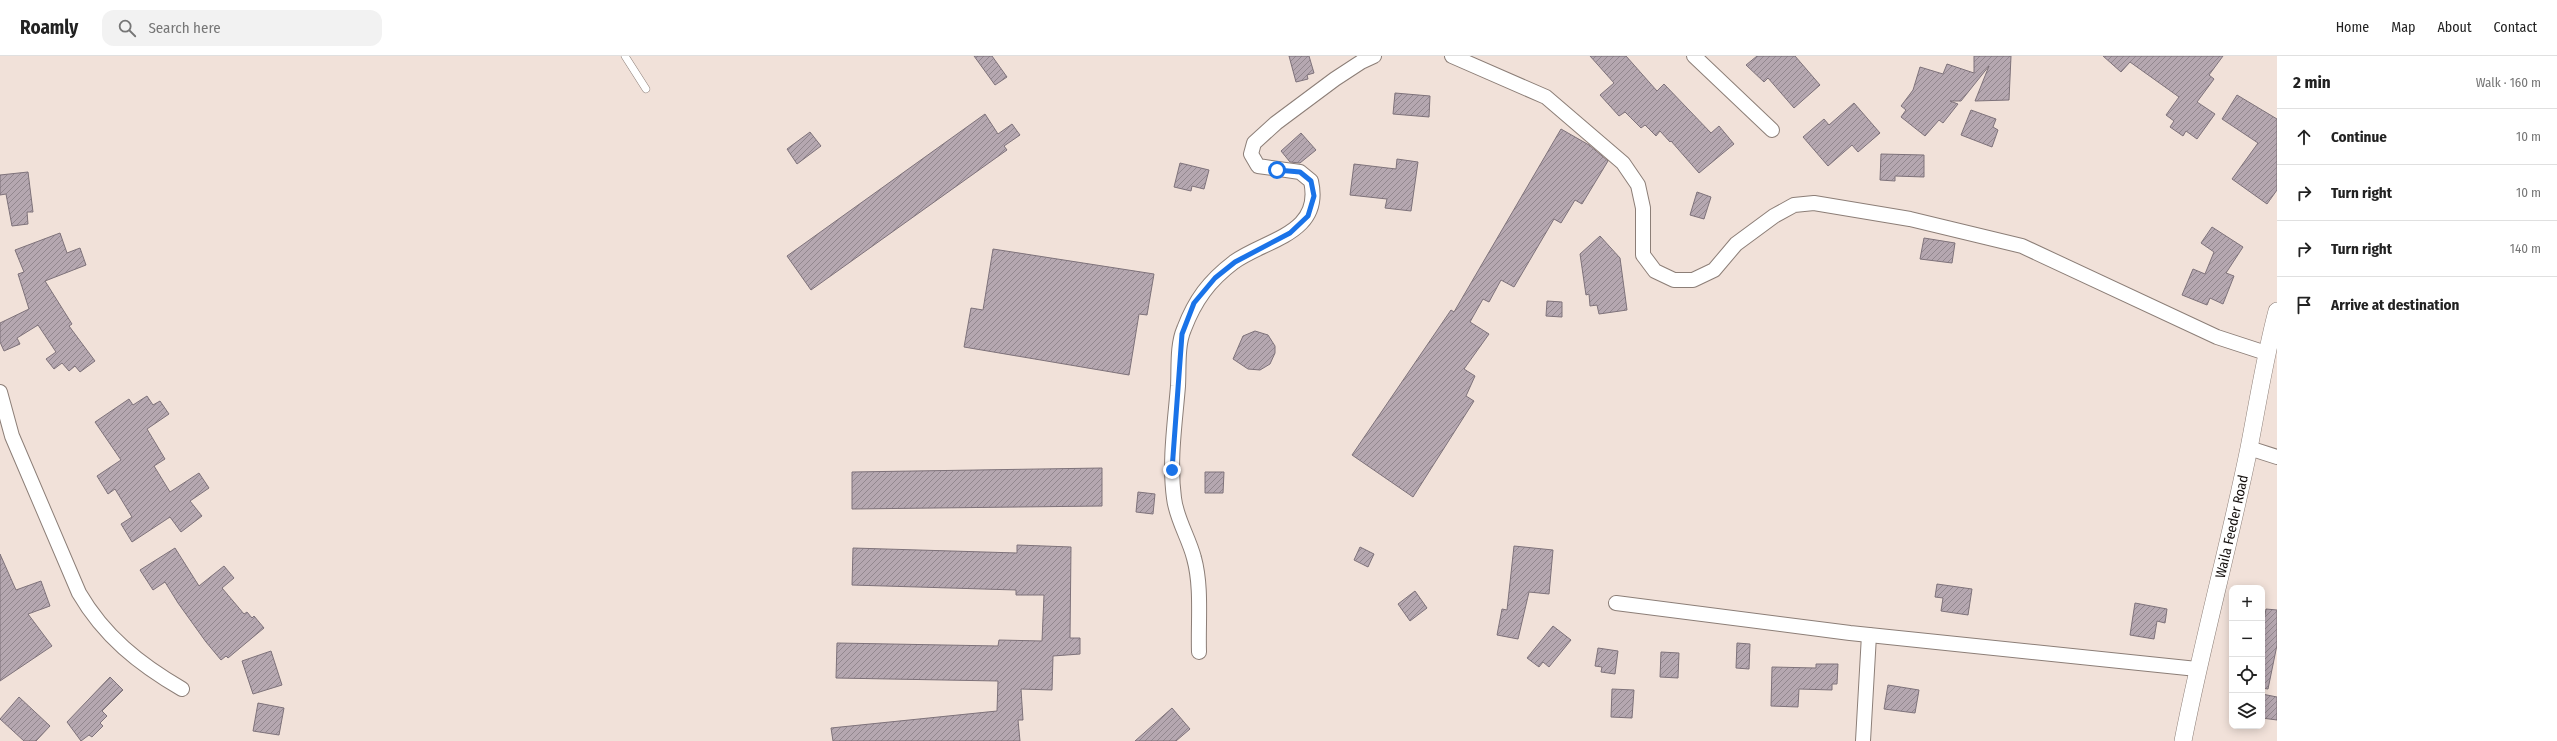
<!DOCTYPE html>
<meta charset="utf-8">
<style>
body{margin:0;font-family:"Fira Sans Condensed",sans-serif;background:#f2f2f2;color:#222}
.controls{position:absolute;right:12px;bottom:12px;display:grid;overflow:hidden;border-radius:8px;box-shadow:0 2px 10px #0003}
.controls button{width:36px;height:36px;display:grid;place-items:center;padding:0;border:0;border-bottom:1px solid #e0e0e0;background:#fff;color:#222;font:20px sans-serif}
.stop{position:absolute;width:12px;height:12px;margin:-9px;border:3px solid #1a73e8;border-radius:50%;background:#fff}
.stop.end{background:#1a73e8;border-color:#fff;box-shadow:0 1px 4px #0008}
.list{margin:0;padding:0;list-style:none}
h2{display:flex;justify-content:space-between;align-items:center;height:52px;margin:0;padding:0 16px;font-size:17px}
h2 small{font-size:13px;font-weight:400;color:#767676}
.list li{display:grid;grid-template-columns:26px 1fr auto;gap:12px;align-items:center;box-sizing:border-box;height:56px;padding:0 16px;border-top:1px solid #e0e0e0}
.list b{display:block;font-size:15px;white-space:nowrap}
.list em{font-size:13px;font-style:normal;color:#767676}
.icon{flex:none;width:22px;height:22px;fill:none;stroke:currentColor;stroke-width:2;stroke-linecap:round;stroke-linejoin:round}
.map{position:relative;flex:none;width:2277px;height:685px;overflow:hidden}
header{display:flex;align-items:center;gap:24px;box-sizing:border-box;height:56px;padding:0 20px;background:#fff;border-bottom:1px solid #e0e0e0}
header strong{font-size:19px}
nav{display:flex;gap:22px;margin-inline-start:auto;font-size:14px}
.search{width:280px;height:36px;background:#f2f2f2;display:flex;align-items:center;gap:10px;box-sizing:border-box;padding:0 14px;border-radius:12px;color:#767676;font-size:15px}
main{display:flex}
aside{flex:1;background:#fff}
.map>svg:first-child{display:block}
.building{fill:url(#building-hatch);stroke:#7e727a}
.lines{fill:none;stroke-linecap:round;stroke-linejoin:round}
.service-casing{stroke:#8c7e77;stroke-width:8}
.minor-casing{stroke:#8c7e77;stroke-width:16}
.tertiary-casing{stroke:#8c7e77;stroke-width:18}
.service{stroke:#fff;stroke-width:7}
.minor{stroke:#fff;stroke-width:14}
.tertiary{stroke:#fff;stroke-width:17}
.route{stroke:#1a73e8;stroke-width:5}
.labels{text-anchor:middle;stroke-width:3;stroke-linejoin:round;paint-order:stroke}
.street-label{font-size:14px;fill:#15100e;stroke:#feefe6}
</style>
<header>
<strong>Roamly</strong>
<div class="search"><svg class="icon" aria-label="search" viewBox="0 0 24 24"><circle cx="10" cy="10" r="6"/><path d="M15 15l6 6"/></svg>Search here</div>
<nav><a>Home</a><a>Map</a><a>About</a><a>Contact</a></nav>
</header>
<main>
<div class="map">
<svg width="2277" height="685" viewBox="0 0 2277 685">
<defs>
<pattern id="building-hatch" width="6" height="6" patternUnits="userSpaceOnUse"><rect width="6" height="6" fill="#b5a7b0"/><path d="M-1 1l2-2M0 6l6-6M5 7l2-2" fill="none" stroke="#92878e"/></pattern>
</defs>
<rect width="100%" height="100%" fill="#f1e1d9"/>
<!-- building -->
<g class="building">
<polygon points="974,0 992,0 1007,21 995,29"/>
<polygon points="1289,0 1309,0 1314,17 1307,19 1308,23 1296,26"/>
<polygon points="1590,0 1626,0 1657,35 1664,28 1711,77 1719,70 1734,88 1699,117 1671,85 1670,86 1660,75 1656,80 1645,69 1641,72 1625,56 1619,60 1600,39 1614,27"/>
<polygon points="1757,0 1795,0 1820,29 1794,52 1768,22 1764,26 1746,9"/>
<polygon points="1974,0 2011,0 2009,44 1975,45 1989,10 1961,45 1950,45 1958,48 1943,67 1939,64 1925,80 1901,61 1906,54 1901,50 1913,34 1920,11 1943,18 1947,8 1974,17"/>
<polygon points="2103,0 2223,0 2209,19 2214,23 2197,46 2215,58 2197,83 2186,75 2183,80 2170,71 2174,65 2166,59 2179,41 2130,6 2121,16"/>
<polygon points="1395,37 1430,40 1429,61 1393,58"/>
<polygon points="2237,39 2277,63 2277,134 2267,148 2232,123 2258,87 2222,63"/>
<polygon points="1854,47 1880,77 1858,96 1852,89 1828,110 1803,81 1824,63 1829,69"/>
<polygon points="1971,54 1996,63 1993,71 1998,74 1992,91 1961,79"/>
<polygon points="985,58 998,78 1012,68 1020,79 1004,90 1007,94 811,234 787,200"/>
<polygon points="1561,73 1589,89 1608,105 1582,148 1575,144 1561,167 1554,163 1514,231 1501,224 1489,246 1483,243 1470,266 1489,278 1464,313 1475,320 1466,340 1474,345 1413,441 1352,399 1451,254 1454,256"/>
<polygon points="810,76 821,90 797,108 787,93"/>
<polygon points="1301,77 1316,94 1300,107 1290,106 1281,95"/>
<polygon points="1881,98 1924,99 1924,121 1895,120 1895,125 1880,124"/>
<polygon points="1397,103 1418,106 1411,155 1385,152 1387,143 1350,139 1354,108 1396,113"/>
<polygon points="1180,107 1209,114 1204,133 1192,130 1191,135 1174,131"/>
<polygon points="28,116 33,156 27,156 28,168 12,170 6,138 0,139 0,119"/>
<polygon points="1697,136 1711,141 1704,163 1690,159"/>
<polygon points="2212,171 2243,191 2226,217 2234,220 2223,248 2210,242 2207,249 2182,239 2193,213 2205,218 2214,196 2201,187"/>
<polygon points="60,177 67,197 80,192 86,209 45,225 72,268 69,270 95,305 80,316 75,310 69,315 62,307 54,313 46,303 56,296 38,269 17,282 20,288 4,295 0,286 0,267 29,253 18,218 24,216 15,194"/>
<polygon points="1600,180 1620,202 1627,254 1599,258 1597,249 1590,250 1589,238 1586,239 1580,198"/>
<polygon points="1924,182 1955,187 1952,207 1920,203"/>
<polygon points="993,193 1154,218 1147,259 1139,258 1129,319 964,291 971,252 983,254"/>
<polygon points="1547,245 1562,246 1562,261 1546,260"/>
<polygon points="1255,275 1268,279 1275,290 1275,297 1270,308 1260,314 1248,313 1233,303 1243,280"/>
<polygon points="147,340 153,349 160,345 169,358 147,373 165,403 154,410 170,436 199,417 209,432 190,445 202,460 181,476 170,461 132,486 121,468 132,461 115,433 108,438 97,420 121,404 95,366 129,343 133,349"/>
<polygon points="1102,412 1102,450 852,453 852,416"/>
<polygon points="1205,416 1224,416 1223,437 1205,437"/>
<polygon points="1138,436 1155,438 1153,458 1136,456"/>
<polygon points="1017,489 1071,491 1070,582 1080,582 1080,598 1053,600 1052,634 1021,633 1023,664 1018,664 1020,685 833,685 831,672 997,655 998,625 836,622 837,587 998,590 999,584 1042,585 1044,539 1016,539 1016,534 852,529 853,492 1017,497"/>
<polygon points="1514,490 1553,494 1549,538 1529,536 1518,583 1497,579 1502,553 1507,554"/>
<polygon points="1360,491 1374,498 1368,511 1354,504"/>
<polygon points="175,492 199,530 224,510 234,522 222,532 244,558 247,556 252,562 254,560 264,572 228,602 226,600 221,604 206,586 178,547 165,526 153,534 140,514"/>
<polygon points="0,498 16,534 41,525 50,550 28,558 52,590 0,625"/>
<polygon points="1937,528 1972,533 1968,559 1941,555 1943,542 1935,541"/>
<polygon points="1415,535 1427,552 1410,565 1398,548"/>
<polygon points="2135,547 2167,553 2165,567 2157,565 2154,583 2130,579"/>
<polygon points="2266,553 2277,554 2277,589 2268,633 2262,632 2262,575"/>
<polygon points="1553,570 1571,584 1549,611 1543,606 1539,611 1527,602"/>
<polygon points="1737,587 1750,588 1749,613 1736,612"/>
<polygon points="1598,592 1618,595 1615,618 1601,616 1602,611 1595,610"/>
<polygon points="271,595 282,629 253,638 242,605"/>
<polygon points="1661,596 1679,597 1678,622 1660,621"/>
<polygon points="1816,608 1838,608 1837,628 1832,628 1832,634 1799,633 1798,651 1771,650 1772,611 1816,612"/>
<polygon points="110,621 123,634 102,655 107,660 100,667 103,670 92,681 89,679 81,685 67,666"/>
<polygon points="1888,629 1919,634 1915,657 1884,653"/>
<polygon points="1612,633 1634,634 1632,662 1611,661"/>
<polygon points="2262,638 2277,641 2277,664 2262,662"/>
<polygon points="19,641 50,670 36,685 24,685 0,663"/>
<polygon points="258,647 284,652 279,679 253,675"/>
<polygon points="1172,652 1190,673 1176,685 1135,685"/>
</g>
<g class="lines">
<!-- service casing -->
<g class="service-casing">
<polyline id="service" points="625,0 646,33"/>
</g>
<!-- minor casing -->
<g class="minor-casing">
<g id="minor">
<polyline points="1452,0 1546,41 1623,107 1638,129 1643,152 1643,199 1655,215 1674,224 1693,224 1714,214 1736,188 1774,160 1794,149 1814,147 1910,163 2022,190 2217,281 2266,297"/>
<polyline points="1694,0 1772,74"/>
<path d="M0,336L12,380L79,537C104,580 139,608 182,633"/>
<polyline points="2249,392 2277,401"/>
<polyline points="1616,547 1850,577 2197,613"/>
<path d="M1199,596C1198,565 1202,531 1194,502C1189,482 1176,462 1174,442C1169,405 1175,367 1178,330C1179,312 1177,289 1184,273C1195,244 1209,225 1234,206C1266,183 1323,178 1311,125L1300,116L1258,110L1251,98L1254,87L1276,67L1335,23L1361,6L1374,0"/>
<polyline points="1863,685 1869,579"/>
</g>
</g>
<!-- tertiary casing -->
<g class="tertiary-casing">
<g id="tertiary">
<path id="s1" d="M2183,685C2202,587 2229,490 2249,392C2258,346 2265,300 2277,255"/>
</g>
</g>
<!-- service -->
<use href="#service" class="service"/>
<!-- minor -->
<use href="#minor" class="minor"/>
<!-- tertiary -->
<use href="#tertiary" class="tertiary"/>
</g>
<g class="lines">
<!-- route -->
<polyline class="route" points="1172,414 1182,278 1194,247 1215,222 1235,206 1290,177 1308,160 1314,140 1311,125 1300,116 1277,114"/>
</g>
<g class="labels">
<!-- street labels -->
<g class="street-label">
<text dy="5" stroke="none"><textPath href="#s1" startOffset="220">Waila Feeder Road</textPath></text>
</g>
</g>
</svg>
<div class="controls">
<button>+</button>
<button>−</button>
<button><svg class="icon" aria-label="locate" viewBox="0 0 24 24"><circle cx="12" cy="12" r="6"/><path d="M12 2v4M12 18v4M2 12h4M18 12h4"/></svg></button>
<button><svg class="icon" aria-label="layers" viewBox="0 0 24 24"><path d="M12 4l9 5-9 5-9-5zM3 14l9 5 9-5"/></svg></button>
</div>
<div class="stop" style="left:1277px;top:114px"></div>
<div class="stop end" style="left:1172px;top:414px"></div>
</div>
<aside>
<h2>2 min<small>Walk · 160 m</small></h2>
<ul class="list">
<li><svg class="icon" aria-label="ahead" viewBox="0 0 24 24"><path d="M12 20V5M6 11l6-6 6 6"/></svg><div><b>Continue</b></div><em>10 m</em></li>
<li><svg class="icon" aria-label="right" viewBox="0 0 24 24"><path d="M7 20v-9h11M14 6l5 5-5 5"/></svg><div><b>Turn right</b></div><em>10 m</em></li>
<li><svg class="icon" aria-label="right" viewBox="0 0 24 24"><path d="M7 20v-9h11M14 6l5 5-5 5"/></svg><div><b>Turn right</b></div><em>140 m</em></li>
<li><svg class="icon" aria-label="arrive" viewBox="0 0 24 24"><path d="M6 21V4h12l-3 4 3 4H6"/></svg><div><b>Arrive at destination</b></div></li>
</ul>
</aside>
</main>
